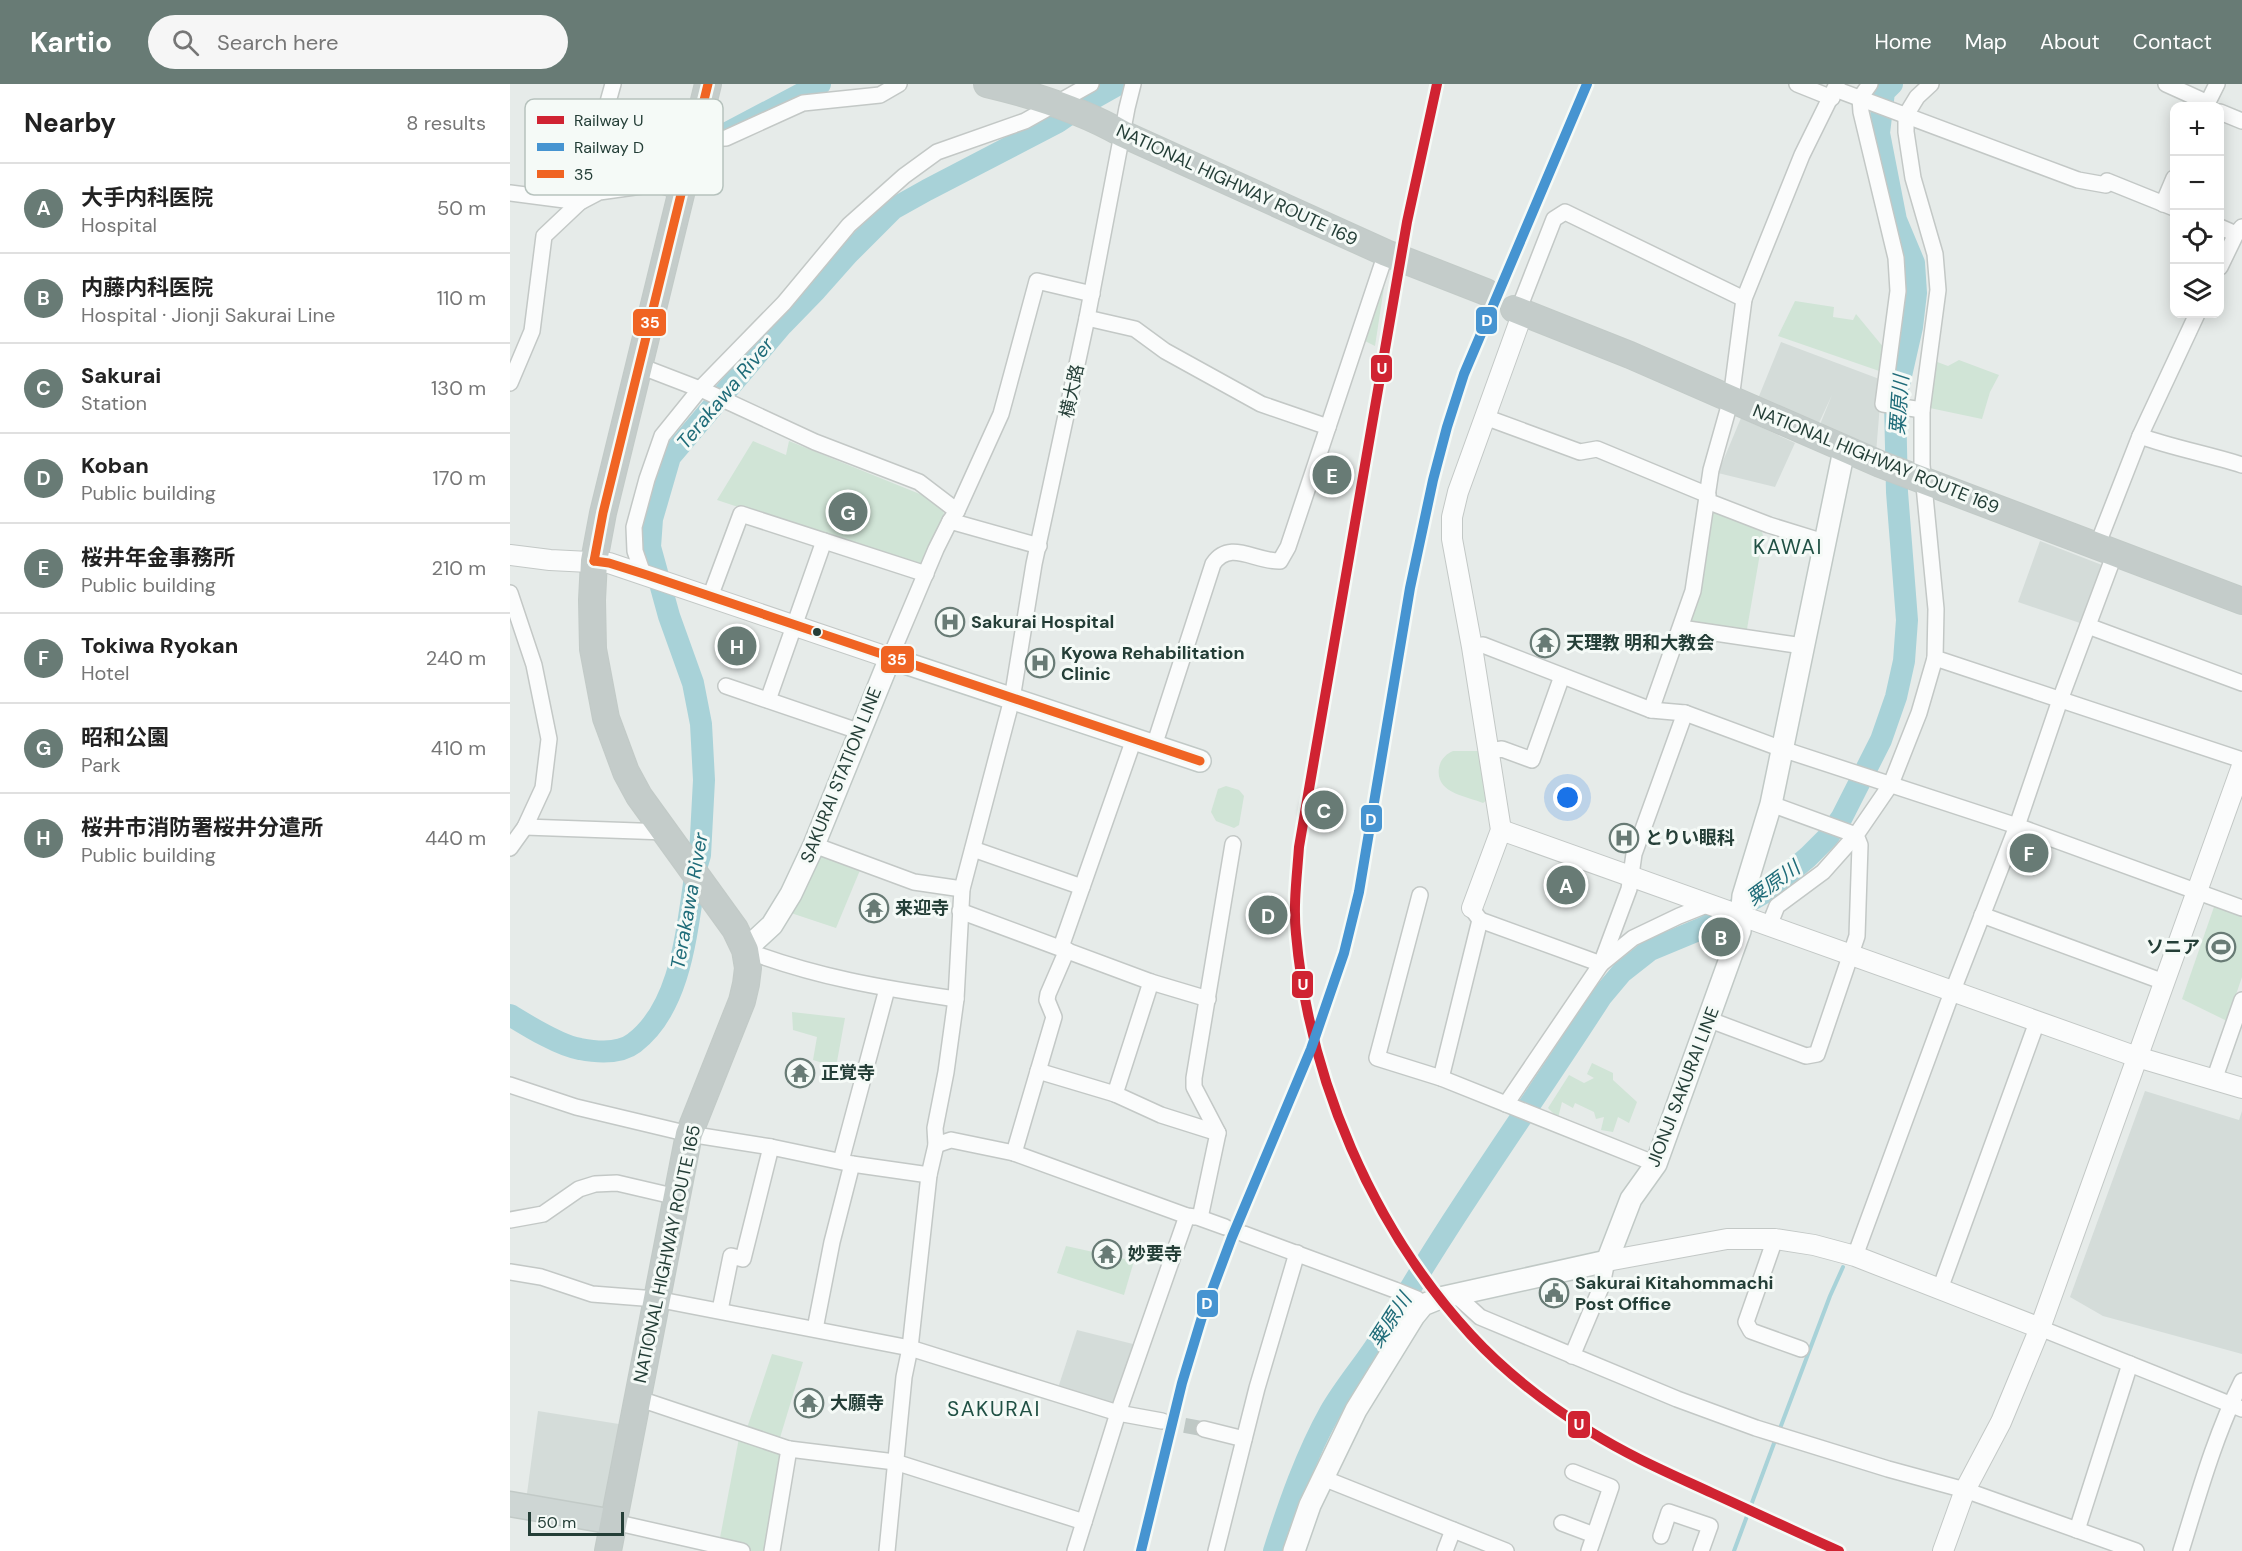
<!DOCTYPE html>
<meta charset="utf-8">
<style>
body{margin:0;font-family:"DM Sans","Noto Sans JP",sans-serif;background:#f6f6f6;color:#222}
.controls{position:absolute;right:18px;top:18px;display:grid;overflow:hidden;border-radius:12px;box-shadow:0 3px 15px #0003}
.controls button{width:54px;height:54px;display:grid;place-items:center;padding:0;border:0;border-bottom:2px solid #e0e0e0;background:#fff;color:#222;font:30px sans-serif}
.scale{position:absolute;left:18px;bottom:15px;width:96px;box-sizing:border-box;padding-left:6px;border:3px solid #243e37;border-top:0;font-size:16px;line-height:21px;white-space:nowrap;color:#243e37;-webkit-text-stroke:4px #f5faf7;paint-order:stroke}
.you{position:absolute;left:1058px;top:714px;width:21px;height:21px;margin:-15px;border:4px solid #fff;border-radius:50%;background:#1a73e8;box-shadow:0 0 0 9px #1a73e833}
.badge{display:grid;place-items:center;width:39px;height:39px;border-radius:50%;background:#687b75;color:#fff;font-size:20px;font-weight:700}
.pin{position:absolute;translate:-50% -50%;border:3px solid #fff;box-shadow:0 2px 6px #0006}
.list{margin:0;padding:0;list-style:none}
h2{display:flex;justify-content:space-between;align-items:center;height:78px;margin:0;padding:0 24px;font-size:26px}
h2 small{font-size:20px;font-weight:400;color:#767676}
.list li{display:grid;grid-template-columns:39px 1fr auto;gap:18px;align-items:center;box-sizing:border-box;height:90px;padding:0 24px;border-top:2px solid #e0e0e0}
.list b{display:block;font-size:22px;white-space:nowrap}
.list p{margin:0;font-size:20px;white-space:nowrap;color:#767676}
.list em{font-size:20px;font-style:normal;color:#767676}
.icon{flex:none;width:33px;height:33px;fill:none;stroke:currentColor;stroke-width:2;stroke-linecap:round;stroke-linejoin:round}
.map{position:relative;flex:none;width:1732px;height:1467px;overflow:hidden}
header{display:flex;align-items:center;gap:36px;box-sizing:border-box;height:84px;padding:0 30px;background:#687b75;color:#fff}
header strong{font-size:28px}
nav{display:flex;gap:33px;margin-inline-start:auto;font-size:21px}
.search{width:420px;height:54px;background:#f6f6f6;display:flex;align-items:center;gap:15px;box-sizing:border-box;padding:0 21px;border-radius:33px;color:#767676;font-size:22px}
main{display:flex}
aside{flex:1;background:#fff}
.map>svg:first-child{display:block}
.built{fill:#d4dcd9}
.green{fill:#d0e4d6}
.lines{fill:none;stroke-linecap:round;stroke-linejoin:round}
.stream{stroke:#a8d2d8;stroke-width:4}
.river{stroke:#a8d2d8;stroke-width:22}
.minor-tunnel{stroke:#bfc8c5;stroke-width:15;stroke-dasharray:15 8;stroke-linecap:butt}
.minor-casing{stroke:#c3c8c6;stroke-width:18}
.tertiary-casing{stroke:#c3c8c6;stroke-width:22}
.secondary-casing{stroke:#c1c9c6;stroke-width:24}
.primary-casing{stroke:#c2cac7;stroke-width:27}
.trunk-casing{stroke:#c2cac7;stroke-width:28}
.minor{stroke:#fbfcfc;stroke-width:15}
.tertiary{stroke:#fbfcfc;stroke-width:20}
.secondary{stroke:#fbfcfc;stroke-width:21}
.primary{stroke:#ced6d4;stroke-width:24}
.trunk{stroke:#c4ccca;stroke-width:26}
.bus-1-casing{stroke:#f5faf7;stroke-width:14}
.bus-1{stroke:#f06423;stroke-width:9}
.rail-1-casing{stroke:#f5faf7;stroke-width:15}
.rail-2-casing{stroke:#f5faf7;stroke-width:15}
.rail-1{stroke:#d02332;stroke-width:10}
.rail-2{stroke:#4694d1;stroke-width:10}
.bus-dot{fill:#243e37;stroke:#f5faf7;stroke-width:2}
.labels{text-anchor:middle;stroke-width:6;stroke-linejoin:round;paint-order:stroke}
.street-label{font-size:18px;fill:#243e37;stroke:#f5faf7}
.poi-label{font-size:18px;font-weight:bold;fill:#243e37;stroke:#f5faf7;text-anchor:start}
.water-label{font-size:20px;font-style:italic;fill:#1f6c79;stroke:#f5faf7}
.quarter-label{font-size:21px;letter-spacing:1.5px;fill:#205044;stroke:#f5faf7}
.key{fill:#f5faf7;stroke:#b6c2bd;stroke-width:1.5}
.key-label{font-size:16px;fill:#243e37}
.line-badge{stroke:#f5faf7;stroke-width:2}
.badge-label{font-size:16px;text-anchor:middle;font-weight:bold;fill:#fff}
</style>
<header>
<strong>Kartio</strong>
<div class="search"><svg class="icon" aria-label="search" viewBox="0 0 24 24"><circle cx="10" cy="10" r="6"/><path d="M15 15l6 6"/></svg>Search here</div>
<nav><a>Home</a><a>Map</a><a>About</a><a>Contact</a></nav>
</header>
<main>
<aside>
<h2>Nearby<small>8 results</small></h2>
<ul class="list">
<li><span class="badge">A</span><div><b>大手内科医院</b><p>Hospital</p></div><em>50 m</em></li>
<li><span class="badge">B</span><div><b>内藤内科医院</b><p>Hospital · Jionji Sakurai Line</p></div><em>110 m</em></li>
<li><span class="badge">C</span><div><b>Sakurai</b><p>Station</p></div><em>130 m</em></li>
<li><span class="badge">D</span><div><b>Koban</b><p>Public building</p></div><em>170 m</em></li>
<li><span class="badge">E</span><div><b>桜井年金事務所</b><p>Public building</p></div><em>210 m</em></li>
<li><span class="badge">F</span><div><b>Tokiwa Ryokan</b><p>Hotel</p></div><em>240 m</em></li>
<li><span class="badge">G</span><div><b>昭和公園</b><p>Park</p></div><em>410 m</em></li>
<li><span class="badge">H</span><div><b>桜井市消防署桜井分遣所</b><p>Public building</p></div><em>440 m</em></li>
</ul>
</aside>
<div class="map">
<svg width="1732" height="1467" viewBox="0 0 1732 1467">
<rect width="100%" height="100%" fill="#e6ebe9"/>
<!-- built -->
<g class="built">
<polygon points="1271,258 1372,296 1366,369 1309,343 1322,311 1307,343 1247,317"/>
<polygon points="1231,334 1285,359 1265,403 1208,389"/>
<polygon points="1530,457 1592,481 1570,539 1508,518"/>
<polygon points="1635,1007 1729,1036 1732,1027 1732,1270 1593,1232 1560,1213"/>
<polygon points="567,1246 627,1261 606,1324 548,1304"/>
<polygon points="28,1327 115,1341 101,1431 16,1417"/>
</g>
<!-- green -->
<g class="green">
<polygon points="876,190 865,262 853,256"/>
<polygon points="1285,217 1324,223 1323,233 1343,236 1346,230 1374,264 1375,289 1268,252"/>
<polygon points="1422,276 1438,282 1449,276 1489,291 1480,308 1472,335 1415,323"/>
<polygon points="243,357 276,371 279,357 432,419 435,436 412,484 207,416"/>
<polygon points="1204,425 1251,443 1253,452 1237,545 1233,549 1182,541 1179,535 1200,427"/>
<path d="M943,667H971L977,716L973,719C955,712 925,709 929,684C930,676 936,670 943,667Z"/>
<polygon points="716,702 729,706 734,712 729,741 724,744 706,737 701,728 708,705"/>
<polygon points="305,766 353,779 326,844 278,828"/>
<polygon points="1705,820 1732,832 1732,893 1717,937 1672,915"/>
<polygon points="282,928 335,934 326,983 303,976 307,953 283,946"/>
<polygon points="1082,979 1103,989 1103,996 1127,1018 1119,1039 1108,1033 1103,1048 1091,1046 1094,1033 1086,1035 1084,1028 1065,1019 1063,1024 1052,1018 1048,1034 1038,1024 1059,991 1074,999 1084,994 1077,990"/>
<polygon points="556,1162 624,1177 614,1211 547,1189"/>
<polygon points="262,1270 293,1278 269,1357 236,1347"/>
<polygon points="229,1354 272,1371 258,1467 239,1467 209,1459"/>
</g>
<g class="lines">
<!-- stream -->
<g class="stream">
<polyline points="1269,1347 1320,1212 1333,1183"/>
<polyline points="1224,1467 1266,1354"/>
</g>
<!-- river -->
<g class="river">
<polyline points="219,48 310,0"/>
<path d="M0,931C18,942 50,962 70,965C86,968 110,970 124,959C174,921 177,838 187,781L190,771L194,696L191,640L183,599L159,532L140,463L142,435L160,373L272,241L306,206L338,170L383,125L417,106L548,38L577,18L609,0"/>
<path d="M764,1467C779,1420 796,1371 820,1328C836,1300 858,1276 874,1249C940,1133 1019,1025 1091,913L1112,888L1140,866L1193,844L1259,806L1298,773L1318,753L1332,733L1371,656L1386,613L1394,577L1397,536L1387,408L1385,318L1402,243L1406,209L1404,179L1386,136L1369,49L1374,8L1382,0"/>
</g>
<!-- minor-tunnel -->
<polyline class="minor-tunnel" points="652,1337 694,1345"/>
<!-- minor casing -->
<g class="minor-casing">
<g id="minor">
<polyline points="1287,0 1322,14"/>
<polyline points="1360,0 1350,14 1351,28 1386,174 1388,207 1373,320 1412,326"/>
<polyline points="1421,0 1407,13 1396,31 1396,48 1403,94 1425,170 1428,206 1412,326 1412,381 1426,525 1425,574 1732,676"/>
<polyline points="1656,0 1698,19"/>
<polyline points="1325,5 1568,96 1596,101 1597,97 1664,124"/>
<polyline points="1696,22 1707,0"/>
<polyline points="96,24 185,55 216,54 293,19 370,11 389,0"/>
<polyline points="1710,28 1732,37"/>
<polyline points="0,109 70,118"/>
<polyline points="70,118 103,0"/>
<polyline points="1653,120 1664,94"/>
<polyline points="1710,143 1726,150"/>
<polyline points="1710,183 1726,150 1732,143"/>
<polyline points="1008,227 1044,135 1055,128 1234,215"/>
<polyline points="577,234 625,245 655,267 751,320 818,343"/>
<polyline points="130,282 195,307 305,358 409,398 447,427"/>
<polyline points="0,299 22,247 34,152 70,118 89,108 146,100 172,108"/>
<polyline points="975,333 1070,368 1087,365 1198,411"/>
<path d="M1630,352C1663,364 1698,370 1732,381"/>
<polyline points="1197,417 1259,441 1314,458"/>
<polyline points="440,437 529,462"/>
<polyline points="1587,462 1630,352 1687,230"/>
<polyline points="133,490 125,467 124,443 137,395 152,352 190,305 274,219 339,141 394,92 427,68 515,37 581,0"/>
<polyline points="0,509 24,581 39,655 33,704 15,743 0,764"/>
<polyline points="200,513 231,430 416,490"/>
<polyline points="1578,542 1732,599"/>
<polyline points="1171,544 1293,562"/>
<polyline points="962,563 973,561 1141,626 1175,629 1272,665 1507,742 1732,824"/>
<polyline points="380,574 426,465 440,437 447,427 491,330 527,197 582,210"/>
<polyline points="216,602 348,647"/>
<polyline points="258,616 314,457"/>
<polyline points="1141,626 1183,507 1201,386 1221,315 1234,215 1292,71 1327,0"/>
<path d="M644,662L703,480C720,455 745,478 770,477L778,463L876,169"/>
<polyline points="979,667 992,665 1022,676 1052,592"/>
<polyline points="15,743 156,748"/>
<polyline points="304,761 404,798 452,805"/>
<polyline points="463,765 572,803"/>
<polyline points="910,811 867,974 931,994 1146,1080"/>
<polyline points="450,827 641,898 698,915"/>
<polyline points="1472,831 1654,898"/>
<polyline points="970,836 1091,880 1123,854 1169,832 1199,820"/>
<polyline points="1259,842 1267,822 1313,788 1346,751 1261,720"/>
<polyline points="551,863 624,655"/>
<path d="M235,866C306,893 371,904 446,915"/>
<polyline points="1200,936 1296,972 1307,970 1347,852 1350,761 1346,751 1381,700 1409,629 1425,574"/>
<polyline points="528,987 605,1010 651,1031 708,1049"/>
<polyline points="931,994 970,836 965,829"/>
<polyline points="1704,996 1732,916"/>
<polyline points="0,1001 66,1023 179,1050 261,1063 342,1080 419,1091"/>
<polyline points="605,1010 641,898"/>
<polyline points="996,1020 1091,880 1119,805 1124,770 1175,629"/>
<polyline points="426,1061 441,1056 504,1069 677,1132 685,1133"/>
<polyline points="504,1069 544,933 537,916 538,910 557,866"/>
<polyline points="331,1077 377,905"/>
<polyline points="0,1136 33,1130 69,1105 85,1100 107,1099 167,1113"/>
<polyline points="715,1143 690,1134 708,1049 684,1003 684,994 723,760"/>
<polyline points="734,1150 885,1206 907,1215 913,1221"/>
<polyline points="1265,1155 1236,1238 1241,1247 1291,1265"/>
<polyline points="1345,1172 1438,919 1507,742 1550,616 1605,469"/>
<polyline points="0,1188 31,1193 82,1210 146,1215 400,1264 608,1329 652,1337"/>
<polyline points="1430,1205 1527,938"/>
<polyline points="947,1212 970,1233 1167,1315 1246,1344 1378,1385 1455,1406 1626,1467"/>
<polyline points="210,1226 221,1172 233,1175 261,1063"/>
<polyline points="1530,1244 1732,1325"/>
<polyline points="305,1245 322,1158 342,1080"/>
<polyline points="1062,1272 1092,1201 1097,1177"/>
<polyline points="127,1314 279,1365 385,1378 574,1438"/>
<polyline points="694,1345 734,1355"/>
<polyline points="1063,1388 1101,1403 1079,1467"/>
<polyline points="813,1394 996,1467"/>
<polyline points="104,1438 232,1467"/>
<polyline points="1052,1439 1084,1451"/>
<polyline points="1567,1446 1620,1280"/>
<polyline points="1151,1452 1159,1428 1200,1442 1191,1467"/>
<polyline points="262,1467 279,1365"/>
<polyline points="377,1467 394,1293 400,1264 419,1091 426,1061 425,1044 436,988 446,915 452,805 502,615 524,480 577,234 617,24 623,0"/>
<polyline points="565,1467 608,1329 677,1132"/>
<polyline points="706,1467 747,1304 787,1169"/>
<polyline points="935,1467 943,1446"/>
<path d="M1671,1467C1689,1409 1705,1351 1732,1297"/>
</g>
</g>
<!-- tertiary casing -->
<g class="tertiary-casing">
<g id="tertiary">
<polyline points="0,471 40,476 99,479 380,574"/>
<polyline points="991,746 1627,973 1732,1004"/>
<polyline points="962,824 991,746 962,563 942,455 942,433 948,408 1013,228"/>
<polyline points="1097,1177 1217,1155 1265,1155 1304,1161 1345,1172 1530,1244 1732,682"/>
<polyline points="1433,1467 1455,1406 1491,1338 1530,1244"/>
</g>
</g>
<!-- secondary casing -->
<g class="secondary-casing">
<g id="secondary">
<polyline points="235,866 262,841 281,810 304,761 380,574 690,677"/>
<polyline points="784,1467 800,1421 846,1326 904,1232 913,1221 930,1214 1097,1177 1121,1115 1146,1080 1230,847 1233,812 1261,720 1334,366"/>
</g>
</g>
<!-- primary casing -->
<g class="primary-casing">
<polyline id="primary" points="0,1420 104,1438"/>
</g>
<!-- trunk casing -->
<g class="trunk-casing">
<g id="trunk">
<path d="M477,0C524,11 571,26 613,50L876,169L976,208"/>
<polyline points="1004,225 1120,271 1370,380 1732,517"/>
<polyline points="98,1467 179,1050 232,917 236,900 238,884 235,866 225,845 129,712 116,688 96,634 83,565 82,516 84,477 93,429 198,0"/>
</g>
</g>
<!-- minor -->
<use href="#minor" class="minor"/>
<!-- tertiary -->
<use href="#tertiary" class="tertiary"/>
<!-- secondary -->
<use href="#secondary" class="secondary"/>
<!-- primary -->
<use href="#primary" class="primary"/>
<!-- trunk -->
<use href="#trunk" class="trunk"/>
<!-- bus-1 casing -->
<g class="bus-1-casing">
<g id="bus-1">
<polyline points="84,477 99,479 137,491 690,677"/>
<polyline points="84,477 93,429 198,0"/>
</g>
</g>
<!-- bus-1 -->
<use href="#bus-1" class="bus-1"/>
<!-- rail-1 casing -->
<g class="rail-1-casing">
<path id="rail-1" d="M927,0L897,138L789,763C787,792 783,821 786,850C799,995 862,1143 961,1251C995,1288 1038,1321 1081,1348C1119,1372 1161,1390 1202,1409C1244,1428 1286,1448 1329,1467"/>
</g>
<!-- rail-2 casing -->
<g class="rail-2-casing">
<polyline id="rail-2" points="631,1467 672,1299 692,1233 722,1153 801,965 834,869 849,808 900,504 923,396 937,343 954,290 1077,0"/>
</g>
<!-- rail-1 -->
<use href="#rail-1" class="rail-1"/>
<!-- rail-2 -->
<use href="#rail-2" class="rail-2"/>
</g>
<!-- icons -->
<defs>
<g id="hospital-ring" transform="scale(1.5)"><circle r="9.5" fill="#f5faf7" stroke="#687b75" stroke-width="1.5"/><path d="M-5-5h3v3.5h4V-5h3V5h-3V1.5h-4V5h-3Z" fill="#687b75"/></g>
<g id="temple-ring" transform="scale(1.5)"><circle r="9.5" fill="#f5faf7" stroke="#687b75" stroke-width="1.5"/><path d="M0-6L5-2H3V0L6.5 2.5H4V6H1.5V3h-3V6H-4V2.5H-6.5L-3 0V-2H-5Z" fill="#687b75"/></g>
<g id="stadium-ring" transform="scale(1.5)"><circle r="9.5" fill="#f5faf7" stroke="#687b75" stroke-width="1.5"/><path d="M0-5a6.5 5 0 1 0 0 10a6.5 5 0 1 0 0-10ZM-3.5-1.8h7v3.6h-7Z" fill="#687b75"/></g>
<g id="civic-ring" transform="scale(1.5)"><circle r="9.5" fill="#f5faf7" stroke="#687b75" stroke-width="1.5"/><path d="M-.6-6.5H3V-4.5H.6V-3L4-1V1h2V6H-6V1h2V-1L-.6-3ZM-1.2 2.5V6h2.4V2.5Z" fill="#687b75"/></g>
</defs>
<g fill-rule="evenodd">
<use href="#hospital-ring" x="440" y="538"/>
<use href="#temple-ring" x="1035" y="559"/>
<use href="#hospital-ring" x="530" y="579"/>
<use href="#hospital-ring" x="1114" y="754"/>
<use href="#temple-ring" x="364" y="824"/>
<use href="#stadium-ring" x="1711" y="863"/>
<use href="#temple-ring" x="290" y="989"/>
<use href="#temple-ring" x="597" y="1170"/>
<use href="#civic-ring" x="1044" y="1209"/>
<use href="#temple-ring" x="299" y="1319"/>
</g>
<!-- markers -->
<circle class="bus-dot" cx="307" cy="548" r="5"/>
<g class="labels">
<!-- street labels -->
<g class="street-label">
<text transform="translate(727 101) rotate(25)" y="6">NATIONAL HIGHWAY ROUTE 169</text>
<text transform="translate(562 307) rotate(-78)" y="6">横大路</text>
<text transform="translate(1366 375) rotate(22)" y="6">NATIONAL HIGHWAY ROUTE 169</text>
<text transform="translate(331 691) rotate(-68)" y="6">SAKURAI STATION LINE</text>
<text transform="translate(1173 1003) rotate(-69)" y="6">JIONJI SAKURAI LINE</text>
<text transform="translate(157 1170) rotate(-78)" y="6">NATIONAL HIGHWAY ROUTE 165</text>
</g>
<!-- poi labels -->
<g class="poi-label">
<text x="461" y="544">Sakurai Hospital</text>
<text x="1056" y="565">天理教 明和大教会</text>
<text x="551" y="575">Kyowa Rehabilitation<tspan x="551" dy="21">Clinic</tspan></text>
<text x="1135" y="760">とりい眼科</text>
<text x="385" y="830">来迎寺</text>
<text x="1690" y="869" text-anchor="end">ソニア</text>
<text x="311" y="995">正覚寺</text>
<text x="618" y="1176">妙要寺</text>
<text x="1065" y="1205">Sakurai Kitahommachi<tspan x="1065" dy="21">Post Office</tspan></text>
<text x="320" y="1325">大願寺</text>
</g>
<!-- water labels -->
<g class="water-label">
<text transform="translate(215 309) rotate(-50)" y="7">Terakawa River</text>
<text transform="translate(1389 321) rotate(-86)" y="7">粟原川</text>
<text transform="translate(1263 799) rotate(-36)" y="7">粟原川</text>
<text transform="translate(179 817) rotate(-80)" y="7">Terakawa River</text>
<text transform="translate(880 1236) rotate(-57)" y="7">粟原川</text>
</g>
<!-- quarter labels -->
<g class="quarter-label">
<text x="1278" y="470">KAWAI</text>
<text x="484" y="1332">SAKURAI</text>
</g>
</g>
<!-- legend -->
<rect x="15" y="15" width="198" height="96" rx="9" class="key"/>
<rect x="27" y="32" width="27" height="8" fill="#d02332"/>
<rect x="27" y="59" width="27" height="8" fill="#4694d1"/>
<rect x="27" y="86" width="27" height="8" fill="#f06423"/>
<g class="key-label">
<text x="64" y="42">Railway U</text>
<text x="64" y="69">Railway D</text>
<text x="64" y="96">35</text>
</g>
<g class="line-badge">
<rect x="965" y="222" width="23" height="29" rx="6" fill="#4694d1"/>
<rect x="122" y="224" width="35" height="29" rx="6" fill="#f06423"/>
<rect x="860" y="270" width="23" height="29" rx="6" fill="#d02332"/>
<rect x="370" y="561" width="35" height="29" rx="6" fill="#f06423"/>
<rect x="850" y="720" width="23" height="29" rx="6" fill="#4694d1"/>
<rect x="781" y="886" width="23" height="29" rx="6" fill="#d02332"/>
<rect x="686" y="1205" width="23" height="29" rx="6" fill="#4694d1"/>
<rect x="1057" y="1326" width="24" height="29" rx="6" fill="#d02332"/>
</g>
<g class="badge-label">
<text x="977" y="242">D</text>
<text x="140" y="244">35</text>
<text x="872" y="290">U</text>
<text x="387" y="581">35</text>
<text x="861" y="741">D</text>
<text x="793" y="906">U</text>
<text x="697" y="1225">D</text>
<text x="1069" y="1346">U</text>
</g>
</svg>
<div class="controls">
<button>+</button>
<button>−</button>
<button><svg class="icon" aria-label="locate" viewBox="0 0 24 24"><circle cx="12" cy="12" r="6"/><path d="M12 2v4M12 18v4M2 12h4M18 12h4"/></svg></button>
<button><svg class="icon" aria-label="layers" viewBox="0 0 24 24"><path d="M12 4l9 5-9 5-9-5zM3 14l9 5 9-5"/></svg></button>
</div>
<div class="scale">50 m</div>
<div class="you"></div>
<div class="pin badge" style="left:1056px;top:801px">A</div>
<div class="pin badge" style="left:1211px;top:853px">B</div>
<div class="pin badge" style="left:814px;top:726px">C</div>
<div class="pin badge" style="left:758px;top:831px">D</div>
<div class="pin badge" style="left:822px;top:391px">E</div>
<div class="pin badge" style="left:1519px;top:769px">F</div>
<div class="pin badge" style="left:338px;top:428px">G</div>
<div class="pin badge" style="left:227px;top:562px">H</div>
</div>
</main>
